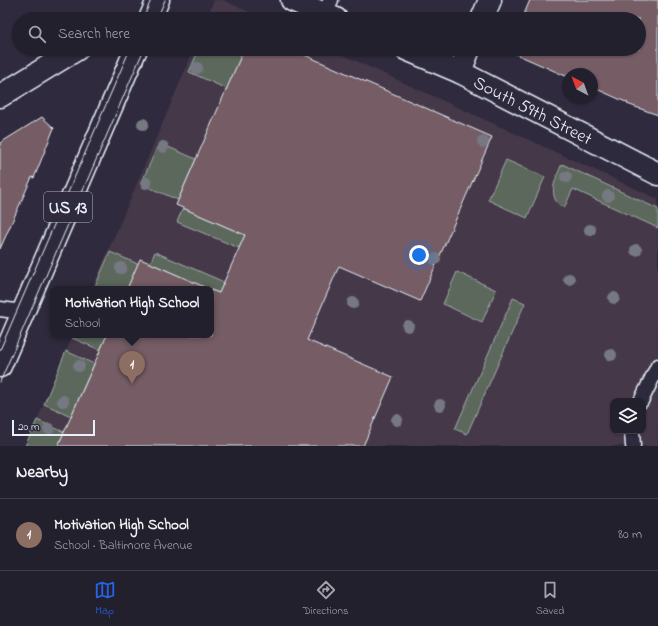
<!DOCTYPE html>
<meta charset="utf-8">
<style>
body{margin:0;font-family:"Indie Flower",sans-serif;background:#2f2d3a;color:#f1f3f6}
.controls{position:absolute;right:12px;bottom:12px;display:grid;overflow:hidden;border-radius:8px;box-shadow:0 1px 3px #0004}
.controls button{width:36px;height:36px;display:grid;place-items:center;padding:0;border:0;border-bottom:1px solid #403e4a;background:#23202e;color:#f1f3f6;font:20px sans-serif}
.compass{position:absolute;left:562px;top:68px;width:36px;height:36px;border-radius:50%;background:#23202e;box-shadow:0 1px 3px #0004;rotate:319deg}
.scale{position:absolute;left:12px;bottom:10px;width:83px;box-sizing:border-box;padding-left:4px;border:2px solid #e8f1f8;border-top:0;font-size:11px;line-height:14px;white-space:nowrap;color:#e8f1f8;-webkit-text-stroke:3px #2f2a3d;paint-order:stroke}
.you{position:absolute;left:419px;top:255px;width:14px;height:14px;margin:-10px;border:3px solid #fff;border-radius:50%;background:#1a73e8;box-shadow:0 0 0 6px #1a73e833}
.badge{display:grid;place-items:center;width:26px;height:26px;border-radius:50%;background:#2563eb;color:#fff;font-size:13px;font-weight:700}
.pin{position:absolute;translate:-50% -33px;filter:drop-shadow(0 1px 2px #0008)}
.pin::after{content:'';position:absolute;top:21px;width:14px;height:12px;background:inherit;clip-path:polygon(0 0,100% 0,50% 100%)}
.popup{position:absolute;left:50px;top:286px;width:164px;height:52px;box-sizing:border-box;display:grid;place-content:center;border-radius:8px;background:#23202e;filter:drop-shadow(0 1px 3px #0005);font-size:13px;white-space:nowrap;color:#a3a3aa}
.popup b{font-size:15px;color:#f1f3f6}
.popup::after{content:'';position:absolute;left:50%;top:100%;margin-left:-8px;border:8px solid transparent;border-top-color:#23202e}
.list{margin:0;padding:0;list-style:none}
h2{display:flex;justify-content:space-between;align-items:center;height:52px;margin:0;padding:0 16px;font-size:17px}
h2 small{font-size:13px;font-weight:400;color:#a3a3aa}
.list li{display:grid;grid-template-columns:26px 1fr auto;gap:12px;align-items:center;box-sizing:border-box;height:72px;padding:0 16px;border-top:1px solid #403e4a}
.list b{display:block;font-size:15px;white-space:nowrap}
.list p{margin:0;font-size:13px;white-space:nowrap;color:#a3a3aa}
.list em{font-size:13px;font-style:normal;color:#a3a3aa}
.icon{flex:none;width:22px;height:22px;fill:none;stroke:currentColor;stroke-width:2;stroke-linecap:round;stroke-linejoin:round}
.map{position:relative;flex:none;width:658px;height:446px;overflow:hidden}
.search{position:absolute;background:#23202e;box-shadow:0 1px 3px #0004;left:12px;right:12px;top:12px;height:44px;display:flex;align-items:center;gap:10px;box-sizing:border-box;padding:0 14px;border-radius:22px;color:#a3a3aa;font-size:15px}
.sheet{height:124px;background:#23202e}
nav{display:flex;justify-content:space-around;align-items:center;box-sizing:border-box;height:56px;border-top:1px solid #403e4a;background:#23202e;font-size:11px;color:#a3a3aa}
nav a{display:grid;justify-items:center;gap:2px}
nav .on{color:#2563eb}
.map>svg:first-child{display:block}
.built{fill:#443949;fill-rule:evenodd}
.green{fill:#5c675c;stroke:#a2acaa}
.building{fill:#745c65;stroke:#e8f1f8}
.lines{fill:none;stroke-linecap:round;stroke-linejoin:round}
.lane-casing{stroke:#e8f1f8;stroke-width:17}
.street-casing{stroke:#e8f1f8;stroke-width:25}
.primary-casing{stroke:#e8f1f8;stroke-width:25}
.lane{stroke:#2f2a3d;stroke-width:14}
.street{stroke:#2f2a3d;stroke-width:22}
.primary{stroke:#2f2a3d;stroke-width:22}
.tram{stroke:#e8f1f8;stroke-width:1}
.tree{fill:#767982}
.labels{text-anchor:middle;stroke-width:4;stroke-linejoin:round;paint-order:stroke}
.shield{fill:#2f2a3d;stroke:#b0b5c0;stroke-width:1}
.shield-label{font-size:17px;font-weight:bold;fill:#e8f1f8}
.street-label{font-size:18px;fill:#e8f1f8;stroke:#2f2a3d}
</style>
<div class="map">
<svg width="658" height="446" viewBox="0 0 658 446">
<rect width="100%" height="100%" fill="#2f2a3d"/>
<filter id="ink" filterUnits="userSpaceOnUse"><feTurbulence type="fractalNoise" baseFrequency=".025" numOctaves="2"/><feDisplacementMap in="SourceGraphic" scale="8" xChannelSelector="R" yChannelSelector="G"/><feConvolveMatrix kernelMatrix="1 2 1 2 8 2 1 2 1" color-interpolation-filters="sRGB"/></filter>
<g filter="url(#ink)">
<!-- built -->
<g class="built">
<polygon points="214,0 223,0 264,19 206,19"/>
<path d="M194,49H330L658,199V446H26L73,335H211V289H92ZM613,401H643V431H613Z"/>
</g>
<!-- green -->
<g class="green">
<polygon points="199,49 244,49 227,89 189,72"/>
<polygon points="159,143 196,159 178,200 141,184"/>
<polygon points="506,160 545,177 527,218 488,200"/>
<path d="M562,164L658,209V228L573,189L564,208C546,198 555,179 562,164Z"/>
<polygon points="183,208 245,235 239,248 177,222"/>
<polygon points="110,252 138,264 127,289 94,289"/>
<polygon points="155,252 224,282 219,293 211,290 211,289 209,289 150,263"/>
<polygon points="457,272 496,290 482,322 443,304"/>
<polygon points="513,298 525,303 467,434 455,429"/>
<polygon points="74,335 107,335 100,350 72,338"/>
<polygon points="66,351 94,364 71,416 44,404"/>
<polygon points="37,420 64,432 58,446 25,446"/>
</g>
<!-- building -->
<g class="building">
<polygon points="530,0 658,0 658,115 627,104 628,103 592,87 592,74 568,74 568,77 509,51 510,49 639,49 639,19 522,19"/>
<polygon points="244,49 291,49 492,137 420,301 339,266 307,340 393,377 363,446 58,446 107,335 211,335 211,290 219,293 245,235 176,205"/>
<polygon points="42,117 54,128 34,178 32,177 0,249 0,143"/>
<polygon points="140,259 150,263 209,289 127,289"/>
</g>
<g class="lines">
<!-- lane casing -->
<g class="lane-casing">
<g id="lane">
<polyline points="324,14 331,0"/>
<polyline points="0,309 23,312"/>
<polyline points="641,401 658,366"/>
<polyline points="632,431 633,446"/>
</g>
</g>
<!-- street casing -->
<g class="street-casing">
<g id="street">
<polyline points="292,0 336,19"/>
<polyline points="482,19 490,0"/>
<polyline points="406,49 460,72 658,174"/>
<polyline points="460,72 469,49"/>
<polyline points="0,96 77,49"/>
</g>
</g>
<!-- primary casing -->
<g class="primary-casing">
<g id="primary">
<polyline points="150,19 158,0"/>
<polyline points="0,366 136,49"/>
</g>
</g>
<!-- lane -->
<use href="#lane" class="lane"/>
<!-- street -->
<use href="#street" class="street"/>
<!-- primary -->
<use href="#primary" class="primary"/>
<!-- tram -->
<g class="tram">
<polyline points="143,19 151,0"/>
<polyline points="157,19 165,0"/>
<polyline points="0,350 130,49"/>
<polyline points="0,382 144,49"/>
</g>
</g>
<!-- trees -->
<g class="tree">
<circle cx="197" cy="68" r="6"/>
<circle cx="143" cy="124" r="6"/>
<circle cx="483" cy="142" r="6"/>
<circle cx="163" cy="147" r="6"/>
<circle cx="566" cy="177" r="6"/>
<circle cx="146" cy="183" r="6"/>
<circle cx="608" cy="196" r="6"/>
<circle cx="590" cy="230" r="6"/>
<circle cx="636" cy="250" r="6"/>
<circle cx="435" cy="259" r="6"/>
<circle cx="121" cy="268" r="6"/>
<circle cx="569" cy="279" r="6"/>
<circle cx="614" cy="298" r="6"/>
<circle cx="353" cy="303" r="6"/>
<circle cx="408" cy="326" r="6"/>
<circle cx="611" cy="355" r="6"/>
<circle cx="79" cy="366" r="6"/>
<circle cx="63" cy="401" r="6"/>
<circle cx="440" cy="405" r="6"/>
<circle cx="397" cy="420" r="6"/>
<circle cx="49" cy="429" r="6"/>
</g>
</g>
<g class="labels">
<!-- shield labels -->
<rect class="shield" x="44" y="192" width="48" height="30" rx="3"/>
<g class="shield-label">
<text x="68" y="213">US 13</text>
</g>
<!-- street labels -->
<g class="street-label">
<text transform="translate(533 110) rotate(27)" y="6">South 59th Street</text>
</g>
</g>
</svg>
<div class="controls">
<button><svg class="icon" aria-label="layers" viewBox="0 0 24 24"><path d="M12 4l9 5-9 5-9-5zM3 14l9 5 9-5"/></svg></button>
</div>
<svg class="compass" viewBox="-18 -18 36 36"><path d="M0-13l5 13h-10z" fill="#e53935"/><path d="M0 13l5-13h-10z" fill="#a3a3aa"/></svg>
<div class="scale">20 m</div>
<div class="you"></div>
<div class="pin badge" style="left:132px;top:384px;background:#8d6e63">1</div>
<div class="popup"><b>Motivation High School</b>School</div>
<div class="search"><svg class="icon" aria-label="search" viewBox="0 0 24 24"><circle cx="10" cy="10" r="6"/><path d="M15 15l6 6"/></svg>Search here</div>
</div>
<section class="sheet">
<h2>Nearby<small></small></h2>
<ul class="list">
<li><span class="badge" style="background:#8d6e63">1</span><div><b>Motivation High School</b><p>School · Baltimore Avenue</p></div><em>80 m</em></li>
</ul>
</section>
<nav>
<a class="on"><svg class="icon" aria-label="map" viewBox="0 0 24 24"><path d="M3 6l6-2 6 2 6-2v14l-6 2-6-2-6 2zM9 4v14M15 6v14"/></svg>Map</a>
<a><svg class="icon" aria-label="directions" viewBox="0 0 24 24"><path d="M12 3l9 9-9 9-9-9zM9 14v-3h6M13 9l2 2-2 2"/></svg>Directions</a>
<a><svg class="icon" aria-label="saved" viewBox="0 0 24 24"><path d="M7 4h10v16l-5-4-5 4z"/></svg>Saved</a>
</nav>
